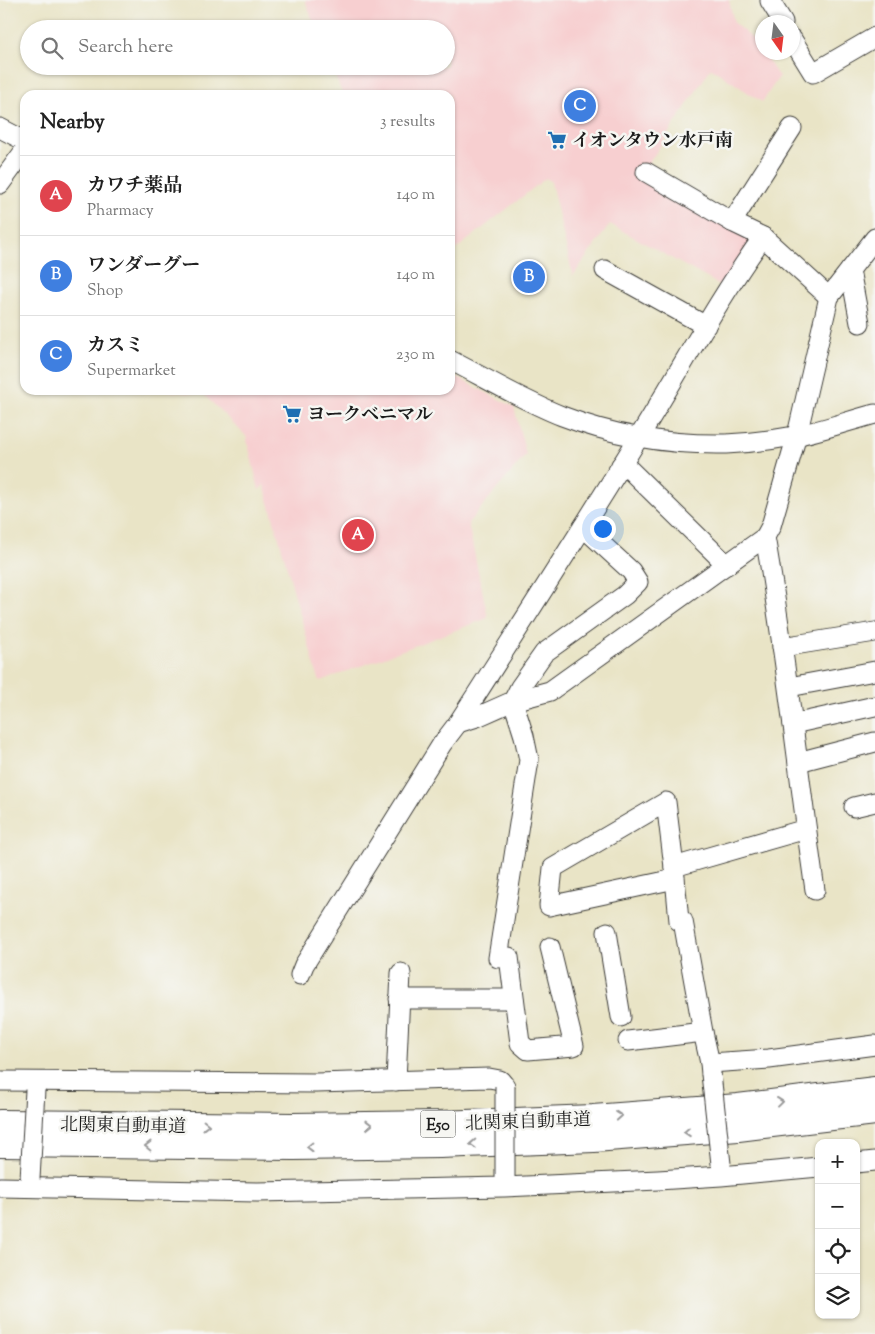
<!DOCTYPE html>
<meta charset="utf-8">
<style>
body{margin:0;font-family:"Sorts Mill Goudy","Noto Serif JP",serif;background:#f2f2f2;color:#222}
.controls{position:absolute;right:15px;bottom:15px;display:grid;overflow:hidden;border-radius:10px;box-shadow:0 1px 4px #0004}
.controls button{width:45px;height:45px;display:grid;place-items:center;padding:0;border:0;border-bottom:1px solid #e0e0e0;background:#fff;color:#222;font:25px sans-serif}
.compass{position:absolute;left:755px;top:15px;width:45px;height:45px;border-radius:50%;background:#fff;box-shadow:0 1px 4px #0004;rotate:166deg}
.you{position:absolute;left:602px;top:528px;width:18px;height:18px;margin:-12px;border:4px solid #fff;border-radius:50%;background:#1a73e8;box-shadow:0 0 0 8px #1a73e833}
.badge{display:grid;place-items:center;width:32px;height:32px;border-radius:50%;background:#1f6fb2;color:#fff;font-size:16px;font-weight:700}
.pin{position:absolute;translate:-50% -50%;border:2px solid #fff;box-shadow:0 1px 5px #0006}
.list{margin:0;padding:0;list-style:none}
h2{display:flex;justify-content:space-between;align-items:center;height:65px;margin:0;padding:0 20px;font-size:21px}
h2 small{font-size:16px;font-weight:400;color:#767676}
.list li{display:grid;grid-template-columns:32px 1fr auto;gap:15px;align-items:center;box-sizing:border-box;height:80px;padding:0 20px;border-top:1px solid #e0e0e0}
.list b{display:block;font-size:19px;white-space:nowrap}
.list p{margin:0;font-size:16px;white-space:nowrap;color:#767676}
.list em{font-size:16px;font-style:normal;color:#767676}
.icon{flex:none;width:28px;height:28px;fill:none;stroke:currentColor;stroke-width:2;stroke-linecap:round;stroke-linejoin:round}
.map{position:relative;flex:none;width:875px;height:1334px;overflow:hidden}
.search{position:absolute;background:#fff;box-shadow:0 1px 4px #0004;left:20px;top:20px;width:435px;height:55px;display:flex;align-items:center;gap:12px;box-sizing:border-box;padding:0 18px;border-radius:28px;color:#767676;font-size:19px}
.panel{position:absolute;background:#fff;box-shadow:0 1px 4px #0004;left:20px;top:90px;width:435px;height:305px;border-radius:15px}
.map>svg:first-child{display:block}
.built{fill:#f7cfd0}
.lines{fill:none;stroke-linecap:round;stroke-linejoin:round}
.minor-casing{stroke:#3b3a36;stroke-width:21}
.highway-casing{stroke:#3b3a36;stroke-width:28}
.minor{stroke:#fff;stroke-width:19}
.highway{stroke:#fff;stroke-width:26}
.minor-bridge-casing{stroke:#3b3a36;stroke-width:21;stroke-linecap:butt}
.minor-bridge{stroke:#fff;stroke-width:19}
.oneway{stroke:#999}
.labels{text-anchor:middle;stroke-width:5;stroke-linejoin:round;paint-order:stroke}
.shield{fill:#f6f6f2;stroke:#5d5d5c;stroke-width:1}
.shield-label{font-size:16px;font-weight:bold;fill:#1c1c1c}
.poi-label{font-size:18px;font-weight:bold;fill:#1c1c1c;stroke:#f6f6f2;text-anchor:start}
.street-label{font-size:18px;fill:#1c1c1c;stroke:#f6f6f2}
</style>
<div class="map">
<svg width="875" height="1334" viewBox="0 0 875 1334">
<rect width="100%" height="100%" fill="#f6f6f2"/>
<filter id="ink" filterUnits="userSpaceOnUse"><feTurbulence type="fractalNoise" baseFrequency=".02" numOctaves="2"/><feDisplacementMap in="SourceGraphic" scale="10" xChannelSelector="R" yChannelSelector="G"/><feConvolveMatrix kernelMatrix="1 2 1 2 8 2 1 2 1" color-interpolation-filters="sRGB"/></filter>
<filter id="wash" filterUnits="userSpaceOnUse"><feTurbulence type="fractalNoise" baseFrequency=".0096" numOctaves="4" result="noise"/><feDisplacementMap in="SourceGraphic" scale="20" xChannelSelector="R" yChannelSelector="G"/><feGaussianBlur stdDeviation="1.12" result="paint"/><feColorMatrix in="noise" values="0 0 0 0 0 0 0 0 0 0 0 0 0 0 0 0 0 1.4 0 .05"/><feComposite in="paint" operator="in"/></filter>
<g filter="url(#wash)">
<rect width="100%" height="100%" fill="#e9e4c6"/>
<!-- built -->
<g class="built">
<polygon points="305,0 729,0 734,23 755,41 779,77 762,102 711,68 638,180 663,187 753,238 723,287 610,224 573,276 551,182 546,178 450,254 450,95 343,95 331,66 446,66 446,29 316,29"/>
<polygon points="450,374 514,407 526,455 468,523 488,618 321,681 318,678 264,485 259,490 246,436 204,395 159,390 450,390"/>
</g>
</g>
<g filter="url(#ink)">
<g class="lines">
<!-- minor casing -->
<g class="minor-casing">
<g id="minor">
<polyline points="772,0 770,1 783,22"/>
<polyline points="792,39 813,73 875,37"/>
<polyline points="0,128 25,141"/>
<polyline points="646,172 732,222 763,237"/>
<polyline points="0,184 25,150"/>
<polyline points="732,222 792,128"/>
<polyline points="605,270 706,326"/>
<polyline points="850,270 860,323"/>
<path d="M450,360C487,379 524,401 562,416C614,436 671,445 726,444C749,443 772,440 794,436C821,431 848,421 875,414"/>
<polyline points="621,465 630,470 727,565"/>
<path d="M765,537C786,654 798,773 815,890"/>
<polyline points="782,647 875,632"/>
<polyline points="789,687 875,671"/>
<polyline points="458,723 477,717 513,701 550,691 765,537 771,526 797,435 829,297 875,238"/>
<polyline points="793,724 875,706"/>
<polyline points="798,762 875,742"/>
<polyline points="854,807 875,802"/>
<polyline points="674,867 666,802 553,868 549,906 675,879"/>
<polyline points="679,921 674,867 806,829"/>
<polyline points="683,921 703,1032 710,1063 711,1074"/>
<polyline points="607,932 621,1017"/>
<polyline points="509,957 520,1043 528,1050 574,1046 550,947"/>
<polyline points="498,958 529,760 524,736 513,701 520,687 544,653 625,595 638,582 631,571 583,527"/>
<path d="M300,975L304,965L442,744L458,723C519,628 580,533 639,437C680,371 717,301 763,237L829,297"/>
<polyline points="399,999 514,999"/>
<polyline points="628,1041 703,1032"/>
<polyline points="710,1063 769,1059 875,1045"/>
<polyline points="0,1081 316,1083 489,1078 500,1080 505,1086"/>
<polyline points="396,1081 401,973"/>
<polyline points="856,1163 875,1161"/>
<polyline points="0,1187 257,1192 504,1187 658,1180 721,1176 819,1167"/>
</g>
</g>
<!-- highway casing -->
<g class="highway-casing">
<g id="highway">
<polyline points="0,1123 293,1126 440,1124 593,1118 738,1107 875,1090"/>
<polyline points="0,1144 293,1147 440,1145 594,1139 738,1128 875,1112"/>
</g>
</g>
<!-- minor -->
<use href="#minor" class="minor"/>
<!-- highway -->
<use href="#highway" class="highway"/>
<!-- minor-bridge casing -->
<g class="minor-bridge-casing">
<g id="minor-bridge">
<polyline points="711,1074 721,1164"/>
<polyline points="505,1177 505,1086"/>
<polyline points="30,1179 35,1090"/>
</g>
</g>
<!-- minor-bridge -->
<use href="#minor-bridge" class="minor-bridge"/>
</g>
<!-- one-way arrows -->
<defs><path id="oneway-chevron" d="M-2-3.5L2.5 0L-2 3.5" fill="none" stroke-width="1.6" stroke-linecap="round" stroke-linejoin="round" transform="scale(1.25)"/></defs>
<g class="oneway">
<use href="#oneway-chevron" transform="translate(780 1102) rotate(-7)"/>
<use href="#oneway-chevron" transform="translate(619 1116) rotate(-5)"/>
<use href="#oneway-chevron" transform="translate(206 1125) rotate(1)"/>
<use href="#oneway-chevron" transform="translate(369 1125) rotate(-1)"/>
<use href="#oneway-chevron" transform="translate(687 1132) rotate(176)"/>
<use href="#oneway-chevron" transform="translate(473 1144) rotate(178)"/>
<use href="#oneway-chevron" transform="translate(148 1146) rotate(-179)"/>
<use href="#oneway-chevron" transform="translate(310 1147) rotate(179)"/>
</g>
</g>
<!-- icons -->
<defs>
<g id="supermarket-bare" transform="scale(1.5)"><path d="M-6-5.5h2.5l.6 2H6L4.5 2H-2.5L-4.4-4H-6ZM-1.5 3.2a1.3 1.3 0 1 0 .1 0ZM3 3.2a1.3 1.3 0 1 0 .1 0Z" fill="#1f6fb2" stroke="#f6f6f2" stroke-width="2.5" paint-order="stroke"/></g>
</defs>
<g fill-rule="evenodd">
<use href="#supermarket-bare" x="557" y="140"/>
<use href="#supermarket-bare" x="292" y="414"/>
</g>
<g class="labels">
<!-- shield labels -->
<rect class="shield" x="420.5" y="1110.5" width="35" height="27" rx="4"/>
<g class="shield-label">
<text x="438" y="1130">E50</text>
</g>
<!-- poi labels -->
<g class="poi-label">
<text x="572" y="146">イオンタウン水戸南</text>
<text x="307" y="420">ヨークベニマル</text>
</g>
<!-- street labels -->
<g class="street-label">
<text transform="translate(528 1121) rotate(-2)" y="6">北関東自動車道</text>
<text transform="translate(123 1125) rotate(1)" y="6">北関東自動車道</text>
</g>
</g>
</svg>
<div class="controls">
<button>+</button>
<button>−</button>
<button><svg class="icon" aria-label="locate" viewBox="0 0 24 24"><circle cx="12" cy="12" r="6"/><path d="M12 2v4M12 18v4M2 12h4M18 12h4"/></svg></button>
<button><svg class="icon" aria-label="layers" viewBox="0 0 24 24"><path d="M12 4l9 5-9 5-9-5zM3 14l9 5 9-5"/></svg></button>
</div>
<svg class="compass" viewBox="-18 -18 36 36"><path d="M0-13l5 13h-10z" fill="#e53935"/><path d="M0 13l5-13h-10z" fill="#767676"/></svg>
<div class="you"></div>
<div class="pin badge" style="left:358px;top:535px;background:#e0444e">A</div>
<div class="pin badge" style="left:529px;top:277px;background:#3f7fe0">B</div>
<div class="pin badge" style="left:580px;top:106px;background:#3f7fe0">C</div>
<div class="search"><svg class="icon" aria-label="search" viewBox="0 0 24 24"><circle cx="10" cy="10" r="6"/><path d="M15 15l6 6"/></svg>Search here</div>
<section class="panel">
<h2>Nearby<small>3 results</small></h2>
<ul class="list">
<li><span class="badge" style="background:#e0444e">A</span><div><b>カワチ薬品</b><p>Pharmacy</p></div><em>140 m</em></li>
<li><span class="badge" style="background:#3f7fe0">B</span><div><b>ワンダーグー</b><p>Shop</p></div><em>140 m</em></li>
<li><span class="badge" style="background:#3f7fe0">C</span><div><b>カスミ</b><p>Supermarket</p></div><em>230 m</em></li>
</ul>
</section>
</div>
